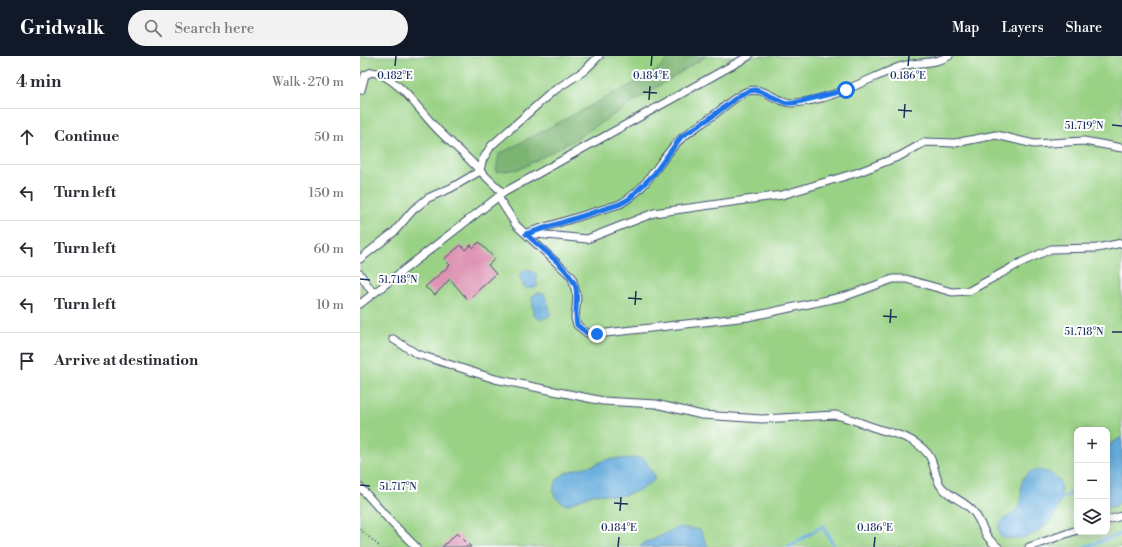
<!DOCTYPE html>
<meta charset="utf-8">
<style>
body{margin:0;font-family:"Libre Bodoni",serif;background:#f2f2f3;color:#2b2b33}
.controls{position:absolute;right:12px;bottom:12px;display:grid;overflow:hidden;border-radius:8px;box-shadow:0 2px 10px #0003}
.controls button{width:36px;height:36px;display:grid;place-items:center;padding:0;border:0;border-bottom:1px solid #e1e1e2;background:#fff;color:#2b2b33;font:20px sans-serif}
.stop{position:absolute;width:12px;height:12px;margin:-9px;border:3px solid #1a73e8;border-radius:50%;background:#fff}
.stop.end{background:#1a73e8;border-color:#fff;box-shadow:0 1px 4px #0008}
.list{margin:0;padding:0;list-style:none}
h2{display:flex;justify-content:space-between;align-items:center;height:52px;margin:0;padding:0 16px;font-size:17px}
h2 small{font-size:13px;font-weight:400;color:#7c7c81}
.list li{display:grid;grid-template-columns:26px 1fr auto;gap:12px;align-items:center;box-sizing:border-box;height:56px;padding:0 16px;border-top:1px solid #e1e1e2}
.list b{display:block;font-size:15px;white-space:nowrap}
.list em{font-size:13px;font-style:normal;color:#7c7c81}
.icon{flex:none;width:22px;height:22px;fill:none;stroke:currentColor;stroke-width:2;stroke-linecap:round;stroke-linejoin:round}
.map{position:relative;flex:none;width:762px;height:491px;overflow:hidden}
header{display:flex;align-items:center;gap:24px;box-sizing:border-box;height:56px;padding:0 20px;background:#111827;color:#fff}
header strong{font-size:19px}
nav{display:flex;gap:22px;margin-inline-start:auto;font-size:14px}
.search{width:280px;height:36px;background:#f2f2f3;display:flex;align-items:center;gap:10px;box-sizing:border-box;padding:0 14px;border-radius:22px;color:#7c7c81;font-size:15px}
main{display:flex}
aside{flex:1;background:#fff}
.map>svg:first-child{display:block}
.green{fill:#9ad285;stroke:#5a8072;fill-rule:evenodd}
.forest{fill:#7bb472;stroke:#4b7268}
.water{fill:#65acdc;stroke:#406e9d}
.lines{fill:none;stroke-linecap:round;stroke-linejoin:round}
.stream{stroke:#65acdc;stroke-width:3.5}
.building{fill:#dd93b2}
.service-casing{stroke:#3c4a6e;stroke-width:9}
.path{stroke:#3c4a6e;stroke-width:2;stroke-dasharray:1 3;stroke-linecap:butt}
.service{stroke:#fff;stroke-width:7}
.route{stroke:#1a73e8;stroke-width:5}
.ticks{fill:none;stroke:#1b2f5e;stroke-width:1.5}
.ticks-label{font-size:10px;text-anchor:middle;fill:#1b2f5e;stroke:#fff;stroke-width:4;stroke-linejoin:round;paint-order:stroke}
</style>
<header>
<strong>Gridwalk</strong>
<div class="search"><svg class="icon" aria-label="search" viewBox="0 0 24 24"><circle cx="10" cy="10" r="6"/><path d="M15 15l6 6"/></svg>Search here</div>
<nav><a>Map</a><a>Layers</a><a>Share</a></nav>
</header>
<main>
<aside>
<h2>4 min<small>Walk · 270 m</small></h2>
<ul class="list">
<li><svg class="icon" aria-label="ahead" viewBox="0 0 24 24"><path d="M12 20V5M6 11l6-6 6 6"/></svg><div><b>Continue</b></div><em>50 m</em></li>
<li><svg class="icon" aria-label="left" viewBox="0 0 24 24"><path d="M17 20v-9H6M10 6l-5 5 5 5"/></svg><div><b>Turn left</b></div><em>150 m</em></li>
<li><svg class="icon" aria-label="left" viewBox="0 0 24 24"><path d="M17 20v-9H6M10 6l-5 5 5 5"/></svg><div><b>Turn left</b></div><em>60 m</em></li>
<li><svg class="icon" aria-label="left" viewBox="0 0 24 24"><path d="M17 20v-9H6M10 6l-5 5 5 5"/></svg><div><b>Turn left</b></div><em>10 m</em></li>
<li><svg class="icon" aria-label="arrive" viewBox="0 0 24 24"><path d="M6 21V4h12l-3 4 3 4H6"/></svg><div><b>Arrive at destination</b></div></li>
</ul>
</aside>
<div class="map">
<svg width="762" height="491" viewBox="0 0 762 491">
<rect width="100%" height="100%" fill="#fff"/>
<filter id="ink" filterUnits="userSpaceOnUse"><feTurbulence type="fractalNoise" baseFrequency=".025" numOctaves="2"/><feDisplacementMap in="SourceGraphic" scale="8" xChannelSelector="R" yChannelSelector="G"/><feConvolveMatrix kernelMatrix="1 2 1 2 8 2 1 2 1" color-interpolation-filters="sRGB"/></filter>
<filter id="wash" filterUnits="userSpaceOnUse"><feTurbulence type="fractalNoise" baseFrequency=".012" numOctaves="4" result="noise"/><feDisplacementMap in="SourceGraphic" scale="16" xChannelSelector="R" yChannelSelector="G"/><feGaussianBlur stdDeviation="0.9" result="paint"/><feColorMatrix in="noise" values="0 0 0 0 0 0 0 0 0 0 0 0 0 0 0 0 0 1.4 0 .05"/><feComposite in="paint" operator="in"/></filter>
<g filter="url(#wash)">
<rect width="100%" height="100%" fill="#f4e4cc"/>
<!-- green -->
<path class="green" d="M0,0H762V491H0ZM717,374H747V476H717Z"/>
<!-- forest -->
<polygon class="forest" points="311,0 346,0 214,84 160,113 136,116 139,98 295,16"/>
<!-- water -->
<g class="water">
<path d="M168,213L176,218L177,231C160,232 168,235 159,221L163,215Z"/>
<path d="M179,237L184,238L189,250L190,259C185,263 178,265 174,259L172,240Z"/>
<polygon points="762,381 762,446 753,451 747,451 747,390"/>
<path d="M277,402H284L295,421C292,431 268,439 258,440C250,440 240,437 233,438C226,440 215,446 207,449C200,446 192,441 194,433C196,414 220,413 234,409C238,408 241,405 245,404C255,402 267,403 277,402Z"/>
<path d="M674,414L689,416L700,425C708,458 674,491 641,481C632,463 650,463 658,452C667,437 652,425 674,414Z"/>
<path d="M320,471L340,474L348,491H280L285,486C297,484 308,475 320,471Z"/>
</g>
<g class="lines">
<!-- stream -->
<g class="stream">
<polyline points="702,442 710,438 717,438"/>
<polyline points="428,491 463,470 474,491"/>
<polyline points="724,491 762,478"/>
</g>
</g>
<g id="blocks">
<!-- building -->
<g class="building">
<polygon points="119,186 135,203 128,209 136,218 108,244 90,223 75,239 65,231 90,209 84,203 101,189 105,194 111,189 113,192"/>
<polygon points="97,477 111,491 82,491"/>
</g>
</g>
</g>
<g filter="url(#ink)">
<use href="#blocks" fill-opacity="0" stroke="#3c4a6e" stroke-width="1"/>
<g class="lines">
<!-- service casing -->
<g class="service-casing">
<g id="service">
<polyline points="143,137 120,115 122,105 131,90 192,36 225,14 239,0"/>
<polyline points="138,141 156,169 212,221 217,241 215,262 217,269 227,277 237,278 388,261 486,240 533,223 546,223 592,236 609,235 662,206 691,193 737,192 762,187"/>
<path d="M169,176L260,148C284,135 296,111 313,91C323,78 338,71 351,61C363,53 374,40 388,35C404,30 418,48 434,47C472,44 505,24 539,11C555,5 574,9 589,0"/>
<polyline points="166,177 227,183 294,157 422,139 499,116 540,100 565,86 595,87 636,79 674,88 724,85 762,92"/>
<path d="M0,203L34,176L53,154L68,142L91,132L120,115C107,100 92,88 78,74C60,56 38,20 12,16L5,19L1,34"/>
<polyline points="0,218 13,237"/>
<polyline points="0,248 143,137 389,0"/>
<path d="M33,283L57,298L135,323L243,345L296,348L342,359L402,363L475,359C487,361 496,365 507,369C529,378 552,378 568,398C575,407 574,419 580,429C587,440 603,444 612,454C623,466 623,482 638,491"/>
<polyline points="0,431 32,467 56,491"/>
<polyline points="747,464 762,460"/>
<polyline points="669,491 717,474"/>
</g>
</g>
<!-- path -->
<polyline class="path" points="0,473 20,491"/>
<!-- service -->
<use href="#service" class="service"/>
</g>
</g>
<g class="lines" filter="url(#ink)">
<!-- route -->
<path class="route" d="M237,278L227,277L217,269C214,257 218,244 216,232C212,215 180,191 166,178L260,148L269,143L294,118L321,81L350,62L380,39L389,35L395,34L402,36L426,47H434L486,34"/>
</g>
<!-- ticks -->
<path class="ticks" d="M35,10L36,0M291,10L292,0M548,10L549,0M283,36L297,37M289,44L290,30M538,54L552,55M544,62L545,48M752,69L762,70M0,223L10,224M268,242L282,243M275,249L276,235M523,260L537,261M530,267L531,253M752,276H762M0,429L10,430M254,447L268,448M260,455L261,441M258,491L259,481M514,491L515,481"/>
<g class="ticks-label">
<text x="35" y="23">0.182°E</text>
<text x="291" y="23">0.184°E</text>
<text x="548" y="23">0.186°E</text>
<text x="724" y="73">51.719°N</text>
<text x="38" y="227">51.718°N</text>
<text x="724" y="279">51.718°N</text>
<text x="38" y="434">51.717°N</text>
<text x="259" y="475">0.184°E</text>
<text x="515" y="475">0.186°E</text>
</g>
</svg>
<div class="controls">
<button>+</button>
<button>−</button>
<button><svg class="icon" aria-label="layers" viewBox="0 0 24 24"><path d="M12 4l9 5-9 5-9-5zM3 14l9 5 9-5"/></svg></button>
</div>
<div class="stop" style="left:486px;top:34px"></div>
<div class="stop end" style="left:237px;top:278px"></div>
</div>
</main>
